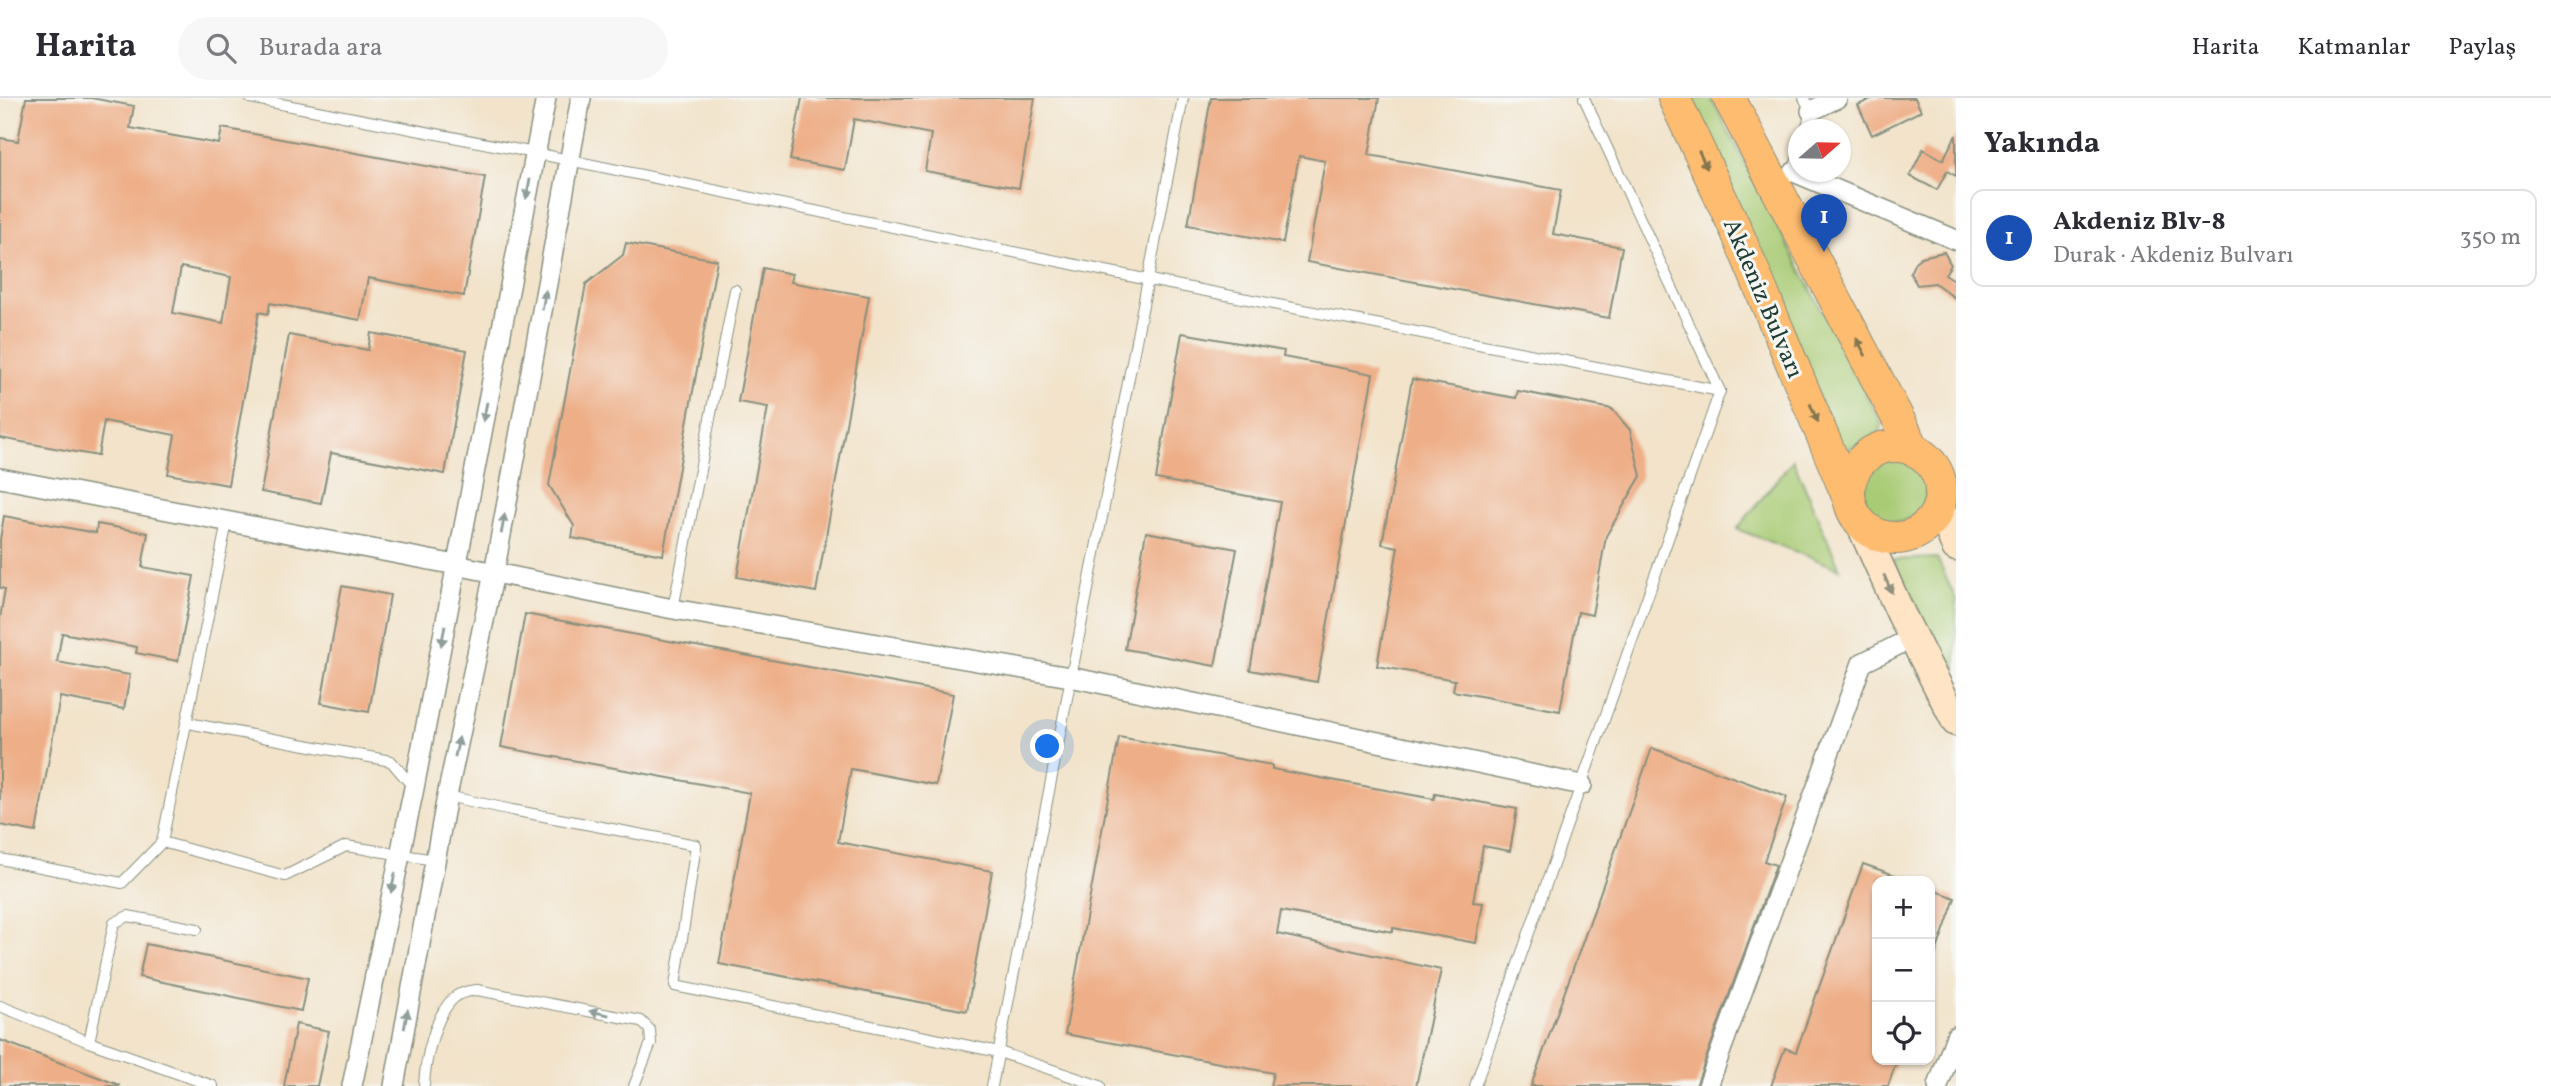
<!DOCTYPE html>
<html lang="tr">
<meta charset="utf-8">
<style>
body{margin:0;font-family:Vollkorn,serif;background:#f7f7f7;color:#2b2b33}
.controls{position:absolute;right:21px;bottom:21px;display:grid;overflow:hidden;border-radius:14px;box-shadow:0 2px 5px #0004}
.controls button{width:63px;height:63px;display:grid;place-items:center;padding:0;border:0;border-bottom:2px solid #e1e1e2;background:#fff;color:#2b2b33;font:35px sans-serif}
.compass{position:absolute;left:1788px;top:21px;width:63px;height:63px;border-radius:50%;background:#fff;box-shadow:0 2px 5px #0004;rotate:70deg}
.you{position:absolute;left:1048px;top:649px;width:24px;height:24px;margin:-18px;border:5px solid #fff;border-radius:50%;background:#1a73e8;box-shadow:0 0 0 10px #1a73e833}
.badge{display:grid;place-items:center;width:46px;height:46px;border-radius:50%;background:#2563eb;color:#fff;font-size:23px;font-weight:700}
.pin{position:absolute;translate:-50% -58px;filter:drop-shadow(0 2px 4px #0008)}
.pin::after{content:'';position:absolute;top:37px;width:24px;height:21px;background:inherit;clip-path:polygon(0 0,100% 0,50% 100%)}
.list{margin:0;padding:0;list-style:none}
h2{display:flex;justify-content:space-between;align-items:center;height:91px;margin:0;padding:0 28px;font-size:30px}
h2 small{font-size:23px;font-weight:400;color:#7c7c81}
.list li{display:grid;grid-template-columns:46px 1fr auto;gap:21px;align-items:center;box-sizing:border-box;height:98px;margin:0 14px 14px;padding:0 14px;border:2px solid #e1e1e2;border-radius:14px}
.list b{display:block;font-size:26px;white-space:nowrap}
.list p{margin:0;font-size:23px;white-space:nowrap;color:#7c7c81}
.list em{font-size:23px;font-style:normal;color:#7c7c81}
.icon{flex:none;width:38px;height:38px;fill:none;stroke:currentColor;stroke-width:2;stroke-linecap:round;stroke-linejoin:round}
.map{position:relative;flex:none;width:1956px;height:988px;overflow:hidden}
header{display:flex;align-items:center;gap:42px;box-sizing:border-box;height:98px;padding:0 35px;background:#fff;border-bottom:2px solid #e1e1e2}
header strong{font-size:33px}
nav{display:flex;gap:38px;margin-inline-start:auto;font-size:24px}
.search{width:490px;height:63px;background:#f7f7f7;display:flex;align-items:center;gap:18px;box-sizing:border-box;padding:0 24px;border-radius:38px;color:#7c7c81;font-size:26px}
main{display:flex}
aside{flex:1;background:#fff}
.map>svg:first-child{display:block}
.green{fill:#a9cb74;stroke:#648454;stroke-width:2}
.building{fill:#eeaf88;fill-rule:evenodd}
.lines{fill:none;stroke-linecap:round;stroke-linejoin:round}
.lane-casing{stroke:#88907f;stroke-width:12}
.street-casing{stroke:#88907f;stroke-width:22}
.secondary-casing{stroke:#88907f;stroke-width:31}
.primary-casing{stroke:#88907f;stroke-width:34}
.lane{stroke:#fff;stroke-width:10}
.street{stroke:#fff;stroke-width:19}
.secondary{stroke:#ffe4c6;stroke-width:28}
.primary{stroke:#febc70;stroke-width:32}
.oneway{fill:#83764f}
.oneway2{fill:#8f9e9a}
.oneway3{fill:#8f907d}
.labels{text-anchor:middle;stroke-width:6;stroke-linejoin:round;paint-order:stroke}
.street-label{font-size:24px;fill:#1f3d34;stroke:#f6f6f2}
</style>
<header>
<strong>Harita</strong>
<div class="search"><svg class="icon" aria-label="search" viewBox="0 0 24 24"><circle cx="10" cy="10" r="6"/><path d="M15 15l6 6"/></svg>Burada ara</div>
<nav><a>Harita</a><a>Katmanlar</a><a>Paylaş</a></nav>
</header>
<main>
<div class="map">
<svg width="1956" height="988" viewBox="0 0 1956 988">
<rect width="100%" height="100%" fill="#f6f6f2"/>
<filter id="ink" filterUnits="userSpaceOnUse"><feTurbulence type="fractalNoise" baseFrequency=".0143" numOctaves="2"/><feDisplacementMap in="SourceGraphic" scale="14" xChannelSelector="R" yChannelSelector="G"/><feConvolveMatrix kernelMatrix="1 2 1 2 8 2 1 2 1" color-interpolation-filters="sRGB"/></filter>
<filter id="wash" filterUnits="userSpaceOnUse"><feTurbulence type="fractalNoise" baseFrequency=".00686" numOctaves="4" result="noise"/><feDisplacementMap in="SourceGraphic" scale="28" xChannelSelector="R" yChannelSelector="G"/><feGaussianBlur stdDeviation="1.57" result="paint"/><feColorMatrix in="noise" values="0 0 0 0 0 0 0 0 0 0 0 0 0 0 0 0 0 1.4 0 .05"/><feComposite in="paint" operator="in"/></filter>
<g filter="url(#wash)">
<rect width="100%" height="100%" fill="#f2e3ca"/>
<!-- green -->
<g class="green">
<polygon points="1692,0 1711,0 1880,323 1882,329 1878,335 1847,352 1842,351 1839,346"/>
<polygon points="1793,362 1840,471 1737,431"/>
<circle cx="1895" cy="393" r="31"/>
<polygon points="1937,460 1956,502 1956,587 1893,462"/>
</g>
<g id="blocks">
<!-- building -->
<g class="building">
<path d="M26,0H91L134,8L130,30L219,46L222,30L485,79L464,198L368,180L360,222L270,205L268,216L259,214L228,387L168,376L175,337L104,323L98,358L0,340V40L18,43ZM181,169L231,179L223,225L173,215Z"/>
<polygon points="802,0 1035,0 1019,90 925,73 931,36 854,21 845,72 790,62"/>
<polygon points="1211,0 1379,0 1369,57 1561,92 1553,136 1622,149 1609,220 1307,164 1325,63 1299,58 1283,145 1188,127"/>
<polygon points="1874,0 1915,0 1921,13 1872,37 1858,7"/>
<polygon points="1956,37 1956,78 1947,73 1937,92 1910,78 1923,51 1943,62"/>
<polygon points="626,145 717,162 663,457 572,440 574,428 549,387 586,186 623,157"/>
<polygon points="1944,154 1951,167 1945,176 1956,183 1956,201 1935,185 1917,187 1910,175 1915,164 1921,159"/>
<polygon points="763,170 792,176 790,184 869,198 816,494 737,479 768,309 738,304"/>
<polygon points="371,235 467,252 445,376 331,355 321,405 261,394 289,237 368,252"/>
<polygon points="1182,235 1284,253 1283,259 1373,276 1317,584 1250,572 1280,404 1156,381"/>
<polygon points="1412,281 1516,300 1518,293 1612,311 1630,332 1641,378 1606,438 1592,517 1578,514 1560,613 1453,593 1455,582 1377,568 1398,449 1382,446"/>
<polygon points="4,418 96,435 97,426 148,435 142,469 194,478 178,563 136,555 137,549 62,535 57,564 130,577 124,611 60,599 36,734 0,727 0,520 5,491 0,490 0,441"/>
<polygon points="1146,434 1237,451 1215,568 1125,551"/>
<polygon points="342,488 390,497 369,614 321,605"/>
<polygon points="525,516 953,596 936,687 851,671 838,744 992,773 967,913 719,866 750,695 501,649"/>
<polygon points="1119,639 1272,667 1272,671 1434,701 1435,696 1517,711 1510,753 1483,748 1473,804 1483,805 1476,845 1393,830 1393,834 1281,813 1277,836 1441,872 1416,988 1270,988 1273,975 1065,936"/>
<polygon points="1652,650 1787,699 1764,763 1776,767 1696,988 1531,988"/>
<polygon points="1863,766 1906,781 1877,783 1877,962 1897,962 1888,988 1771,988 1785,950 1796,954"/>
<polygon points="1930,790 1955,800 1932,866 1930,866"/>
<polygon points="146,846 308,880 301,913 139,879"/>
<polygon points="296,926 329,933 317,988 284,988"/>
<polygon points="0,942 119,987 119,988 0,988"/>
</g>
</g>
</g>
<g filter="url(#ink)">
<use href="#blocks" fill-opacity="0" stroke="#88907f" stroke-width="2"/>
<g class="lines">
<!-- lane casing -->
<g class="lane-casing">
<g id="lane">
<polyline points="250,0 535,55 1149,182 1720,293"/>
<polyline points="1804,0 1811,13 1806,32"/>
<polyline points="1793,76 1798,58"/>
<polyline points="227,424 162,744 285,778 346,748 435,762"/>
<polyline points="673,511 735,192"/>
<polyline points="188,625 391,663 414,690"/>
<polyline points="447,698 512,712 696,747 675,888 999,954 1100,988"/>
<polyline points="0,761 122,785 162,744"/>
<polyline points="0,908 89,944 213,988"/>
<polyline points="89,944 114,825 128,818 197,831"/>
<path d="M424,988C425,963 435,915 455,899C461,894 469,893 477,892L641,923L650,932L651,945L634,988"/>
<polyline points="992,988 1183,0"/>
<polyline points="1475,988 1720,293 1584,0"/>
</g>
</g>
<!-- street casing -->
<g class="street-casing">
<g id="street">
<polyline points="1811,13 1837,0"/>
<polyline points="1794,74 1956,142"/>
<polyline points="0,380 456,467 673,511 1070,579 1582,687"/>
<polyline points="352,988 414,690 546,0"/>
<polyline points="394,988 447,698 494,475 581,0"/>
<polyline points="1708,988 1862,565 1914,539"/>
<polyline points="1938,988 1956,938"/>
</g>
</g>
<!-- secondary casing -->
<g class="secondary-casing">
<g id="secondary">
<polyline points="1940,409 1956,449"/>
<polyline points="1859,423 1901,516 1956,624"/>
</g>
</g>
<!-- primary casing -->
<g class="primary-casing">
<g id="primary">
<polyline points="1674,0 1736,132 1849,401"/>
<polyline points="1729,0 1915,353"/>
<circle cx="1895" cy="394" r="46"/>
</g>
</g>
<!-- lane -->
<use href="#lane" class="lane"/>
<!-- street -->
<use href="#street" class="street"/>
<!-- secondary -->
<use href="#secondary" class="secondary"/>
<!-- primary -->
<use href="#primary" class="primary"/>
</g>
<!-- one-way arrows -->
<defs><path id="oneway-solid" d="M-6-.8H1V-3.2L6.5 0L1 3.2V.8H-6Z" transform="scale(1.75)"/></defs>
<g class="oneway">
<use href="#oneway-solid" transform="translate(1703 62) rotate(65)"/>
<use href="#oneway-solid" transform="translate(1861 249) rotate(-118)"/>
<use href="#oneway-solid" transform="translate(1814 315) rotate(67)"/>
</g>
<g class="oneway2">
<use href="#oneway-solid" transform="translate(528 91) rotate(101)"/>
<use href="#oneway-solid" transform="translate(544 202) rotate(-80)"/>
<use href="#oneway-solid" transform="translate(485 314) rotate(101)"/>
<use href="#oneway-solid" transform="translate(503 426) rotate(-80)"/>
<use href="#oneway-solid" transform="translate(443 538) rotate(101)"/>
<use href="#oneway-solid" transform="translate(457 649) rotate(-78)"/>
<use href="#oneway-solid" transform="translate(393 785) rotate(102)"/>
<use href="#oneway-solid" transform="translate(599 915) rotate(-169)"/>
<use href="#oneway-solid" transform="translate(406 921) rotate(-80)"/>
</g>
<use class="oneway3" href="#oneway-solid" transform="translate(1888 486) rotate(66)"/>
</g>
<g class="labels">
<!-- street labels -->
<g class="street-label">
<text transform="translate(1764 200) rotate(67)" y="8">Akdeniz Bulvarı</text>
</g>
</g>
</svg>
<div class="controls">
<button>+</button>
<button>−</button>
<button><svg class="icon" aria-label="locate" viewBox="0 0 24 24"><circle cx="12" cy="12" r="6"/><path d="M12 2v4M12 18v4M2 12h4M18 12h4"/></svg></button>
</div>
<svg class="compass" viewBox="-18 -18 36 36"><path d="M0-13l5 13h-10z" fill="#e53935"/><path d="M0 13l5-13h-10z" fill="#7c7c81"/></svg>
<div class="you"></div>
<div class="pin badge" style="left:1824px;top:154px;background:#1a4fb4">1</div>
</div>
<aside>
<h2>Yakında<small></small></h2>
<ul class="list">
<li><span class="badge" style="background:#1a4fb4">1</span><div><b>Akdeniz Blv-8</b><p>Durak · Akdeniz Bulvarı</p></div><em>350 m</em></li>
</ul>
</aside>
</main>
